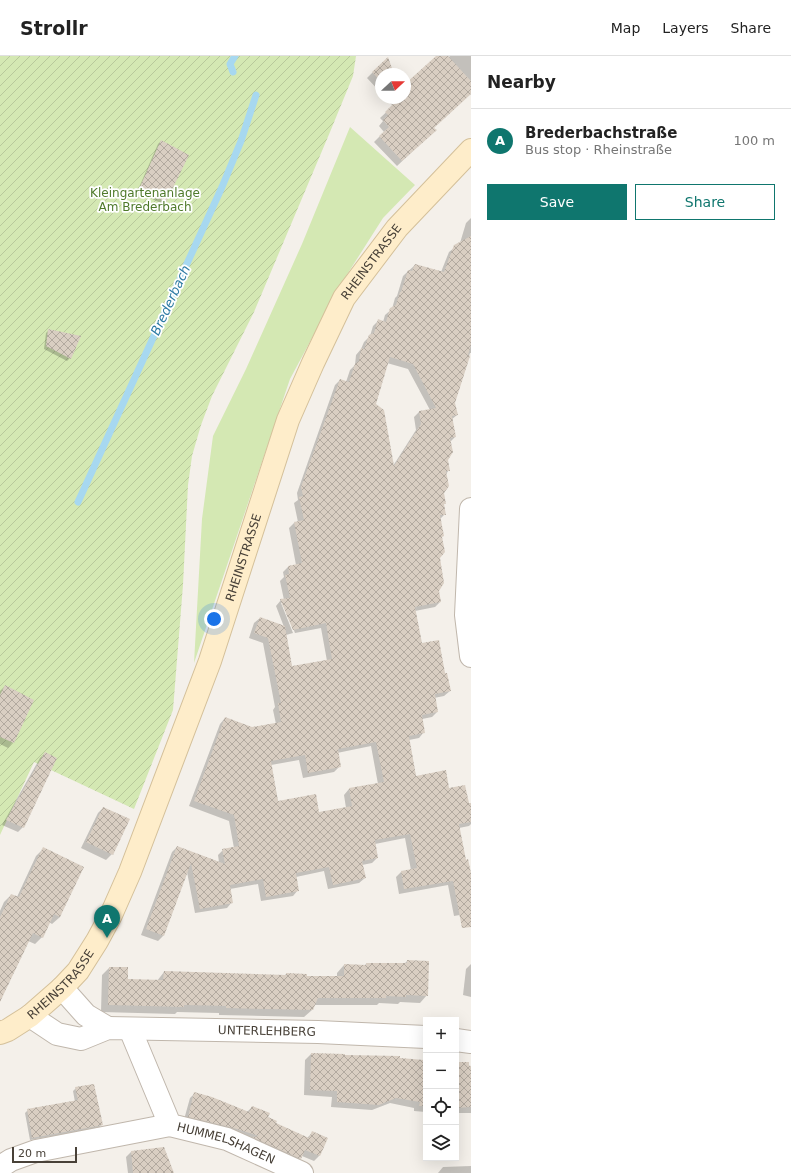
<!DOCTYPE html>
<meta charset="utf-8">
<style>
body{margin:0;font-family:"DejaVu Sans",sans-serif;background:#f2f2f2;color:#222}
.controls{position:absolute;right:12px;bottom:12px;display:grid;overflow:hidden;border-radius:0px;box-shadow:0 4px 16px #0002}
.controls button{width:36px;height:36px;display:grid;place-items:center;padding:0;border:0;border-bottom:1px solid #e0e0e0;background:#fff;color:#222;font:20px sans-serif}
.compass{position:absolute;left:375px;top:12px;width:36px;height:36px;border-radius:50%;background:#fff;box-shadow:0 4px 16px #0002;rotate:68deg}
.scale{position:absolute;left:12px;bottom:10px;width:65px;box-sizing:border-box;padding-left:4px;border:2px solid #484138;border-top:0;font-size:11px;line-height:14px;white-space:nowrap;color:#484138;-webkit-text-stroke:3px #fff;paint-order:stroke}
.you{position:absolute;left:214px;top:563px;width:14px;height:14px;margin:-10px;border:3px solid #fff;border-radius:50%;background:#1a73e8;box-shadow:0 0 0 6px #1a73e833}
.badge{display:grid;place-items:center;width:26px;height:26px;border-radius:50%;background:#0f766e;color:#fff;font-size:13px;font-weight:700}
.pin{position:absolute;translate:-50% -33px;filter:drop-shadow(0 1px 2px #0008)}
.pin::after{content:'';position:absolute;top:21px;width:14px;height:12px;background:inherit;clip-path:polygon(0 0,100% 0,50% 100%)}
.list{margin:0;padding:0;list-style:none}
h2{display:flex;justify-content:space-between;align-items:center;height:52px;margin:0;padding:0 16px;font-size:17px}
h2 small{font-size:13px;font-weight:400;color:#767676}
.list li{display:grid;grid-template-columns:26px 1fr auto;gap:12px;align-items:center;box-sizing:border-box;height:64px;padding:0 16px;border-top:1px solid #e0e0e0}
.list b{display:block;font-size:15px;white-space:nowrap}
.list p{margin:0;font-size:13px;white-space:nowrap;color:#767676}
.list em{font-size:13px;font-style:normal;color:#767676}
.actions{display:flex;gap:8px;padding:12px 16px}
.actions a{flex:1;padding:9px 0;border:1px solid #0f766e;border-radius:0px;text-align:center;font-size:14px;color:#0f766e}
.actions .main{background:#0f766e;color:#fff}
.icon{flex:none;width:22px;height:22px;fill:none;stroke:currentColor;stroke-width:2;stroke-linecap:round;stroke-linejoin:round}
.map{position:relative;flex:none;width:471px;height:1117px;overflow:hidden}
header{display:flex;align-items:center;gap:24px;box-sizing:border-box;height:56px;padding:0 20px;background:#fff;border-bottom:1px solid #e0e0e0}
header strong{font-size:19px}
nav{display:flex;gap:22px;margin-inline-start:auto;font-size:14px}
main{display:flex}
aside{flex:1;background:#fff}
.map>svg:first-child{display:block}
.grass{fill:#d4e8b3}
.garden{fill:url(#garden-furrows)}
.shadow{fill:#0003;fill-rule:evenodd}
.lines{fill:none;stroke-linecap:round;stroke-linejoin:round}
.stream{stroke:#a7d8f0;stroke-width:7}
.building{fill:url(#building-cross-hatch);fill-rule:evenodd}
.street-casing{stroke:#c0b7ac;stroke-width:24}
.secondary-casing{stroke:#d4c09a;stroke-width:24}
.street{stroke:#fff;stroke-width:22}
.secondary{stroke:#feedca;stroke-width:22}
.labels{text-anchor:middle;stroke-width:3.5;stroke-linejoin:round;paint-order:stroke}
.park-label{font-size:12px;fill:#4f7a2b;stroke:#fff}
.street-label{font-size:12px;fill:#484138;stroke:#fff}
.water-label{font-size:13px;font-style:italic;fill:#2e7ba4;stroke:#fff}
</style>
<header>
<strong>Strollr</strong>
<nav><a>Map</a><a>Layers</a><a>Share</a></nav>
</header>
<main>
<div class="map">
<svg width="471" height="1117" viewBox="0 0 471 1117">
<defs>
<pattern id="garden-furrows" width="10" height="10" patternUnits="userSpaceOnUse"><rect width="10" height="10" fill="#d4e8b3"/><path d="M-1 1l2-2M0 10L10 0M9 11l2-2" fill="none" stroke="#b8c89b"/></pattern>
<pattern id="building-cross-hatch" width="8" height="8" patternUnits="userSpaceOnUse"><rect width="8" height="8" fill="#d9cec2"/><path d="M0 0l8 8M0 8l8-8" fill="none" stroke="#b2a99f"/></pattern>
</defs>
<rect width="100%" height="100%" fill="#f4f0ea"/>
<!-- grass -->
<polygon class="grass" points="350,71 415,129 383,162 341,228 290,323 194,607 202,463 213,380 246,313 302,188"/>
<!-- garden -->
<polygon class="garden" points="0,0 356,0 353,20 330,76 254,256 212,340 201,369 192,400 188,429 183,529 173,654 134,753 34,706 0,779"/>
<!-- shadow -->
<g class="shadow">
<polygon points="437,0 446,0 448,2 450,0 471,0 471,37 433,72 430,79 397,110 374,86 384,76 379,70 383,65 380,62 393,50 385,42 405,42 405,29"/>
<polygon points="373,16 393,18 381,18 381,37 367,22"/>
<polygon points="161,85 165,146 163,148 137,136 158,88"/>
<path d="M471,162V297H470L454,347L457,359L451,364L455,381L450,386L447,403L449,414L446,418L443,436L445,447L443,450L445,458L440,463L441,482L438,535L440,546L435,551L415,555L421,589L445,618L450,635L444,640L434,642L437,656L432,661L422,663L424,676L419,682L409,684L416,721L449,733L468,749H471V768L469,770L459,772L465,805L471,821V857L454,860L448,829L399,838L396,821L401,816L411,814L405,782L375,788L377,802L372,807L362,809L365,822L359,827L328,833L324,815L296,821L298,834L293,840L261,845L258,828L230,833L232,846L227,852L195,857L187,816L163,880L158,885L141,879L172,796L177,791L219,806L218,799L223,794L234,792L229,765L189,750L220,668L225,662L252,672L276,668L273,654L275,651L263,587L249,582L254,567L260,562L284,571L276,550L281,544H284L280,525L284,521L283,516L288,511L296,509L289,472L294,467L298,466L294,447L298,444L297,437L335,329L340,324L346,326L350,314L355,309L356,299L361,293L364,286L370,280L373,270L378,265L383,266L385,259L392,253L395,242L397,240L403,220L415,209L441,216L449,196L460,187L466,167ZM387,307L408,313L430,354L419,356L414,361L416,374L393,410L375,349ZM281,547H283L295,577L321,572L327,605L292,612L286,579L293,577ZM371,690L378,728L349,733L344,739L346,752L318,757L278,746L271,709L299,704L303,722L334,716L340,710L337,697Z"/>
<polygon points="49,274 70,302 67,305 44,293 46,277"/>
<polygon points="5,630 13,686 8,692 0,688 0,635"/>
<polygon points="45,697 23,771 18,776 2,769 40,702"/>
<polygon points="103,752 112,798 106,804 81,792 98,757"/>
<polygon points="43,793 60,861 52,868 49,866 42,881 35,888 28,885 0,933 0,855 4,846 11,839 17,841 36,800"/>
<polygon points="407,905 427,939 420,947 400,946 398,948 379,947 377,949 314,949 312,954 304,961 219,959 219,957 177,956 175,958 101,956 102,919 109,912 127,924 157,925 164,916 284,920 286,918 306,921 337,921 337,917 344,909 364,910 366,908 404,908"/>
<polygon points="471,908 471,941 463,939 466,913"/>
<polygon points="311,998 398,1003 426,1009 426,1056 414,1055 414,1052 390,1047 372,1054 331,1051 332,1041 304,1039 305,1004"/>
<polygon points="456,1007 471,1010 471,1057 456,1057"/>
<polygon points="76,1032 101,1069 99,1072 30,1084 25,1057 28,1054 75,1046 73,1035"/>
<polygon points="195,1037 247,1056 252,1051 275,1068 307,1082 312,1077 324,1088 319,1100 314,1105 302,1100 295,1107 185,1066 185,1060 190,1042"/>
<polygon points="131,1096 173,1117 128,1117 126,1101"/>
<polygon points="471,1110 471,1117 438,1117 443,1111"/>
</g>
<g class="lines">
<!-- stream -->
<g class="stream">
<polyline points="233,16 230,8 235,0"/>
<polyline points="78,446 222,131 241,85 256,39"/>
</g>
</g>
<!-- building -->
<g class="building">
<polygon points="436,0 448,0 471,25 471,38 434,72 437,74 402,105 379,80 389,71 383,64 388,59 385,56 397,44 395,42 405,42 405,28"/>
<polygon points="388,1 394,18 381,18 381,26 372,16"/>
<polygon points="161,84 189,99 166,146 139,133"/>
<path d="M471,180V289L468,299L470,300L455,347L458,359L452,360L456,381L450,382L453,396L448,404L450,415H446L449,430L444,437L446,448H444L446,459H440L444,480L442,481L445,496L440,502L444,527L439,535L441,546L415,551L422,587L439,584L445,617H447L451,635L435,638L438,656L422,659L425,677L409,680L416,720L446,714L449,732L465,729L469,747H471V766L459,768L466,804L468,803L471,817V871L462,872L453,825L404,833L401,815L417,812L410,778L375,784L378,802L362,805L366,822L333,829L329,811L296,817L299,835L266,841L263,823L230,829L233,847L200,853L191,807L164,880L146,873L177,790L225,808L222,793L239,790L234,759L194,745L225,661L252,671L281,666L278,647H281L268,582L254,577L260,561L285,570L292,610L332,603L326,567L293,574L280,543L290,542L285,519L289,518L288,510L302,507L294,466L304,464L299,441L303,440L301,431L340,323L349,326L355,308L359,305L361,292L364,293L369,279L374,277L378,263L386,266L390,252L396,249L400,236H401L408,214L412,215L415,208L444,216L454,189ZM390,301L413,308L436,352L419,355L421,368L394,410L384,354L376,348ZM376,686L384,726L349,732L352,750L319,756L316,738L278,745L271,705L305,699L308,717L341,711L338,693Z"/>
<polygon points="48,273 81,280 71,303 46,290"/>
<polygon points="5,629 34,644 14,687 0,681 0,639"/>
<polygon points="45,696 57,702 24,772 6,764"/>
<polygon points="103,751 130,763 113,799 86,786"/>
<polygon points="43,791 84,811 60,861 54,858 43,882 33,877 0,946 0,861 11,838 19,841"/>
<polygon points="407,904 429,905 428,940 406,939 406,941 386,940 386,942 318,942 313,954 226,952 226,950 184,949 184,951 108,949 109,911 128,911 128,923 163,924 164,915 286,919 286,917 307,918 307,920 344,920 344,908 366,909 366,907 407,907"/>
<polygon points="311,997 345,998 345,999 400,1000 400,1002 424,1004 424,1008 426,1008 426,1050 419,1050 420,1046 396,1042 379,1049 337,1046 337,1035 310,1034"/>
<polygon points="456,1006 469,1006 469,1010 471,1010 471,1051 456,1052"/>
<polygon points="94,1028 103,1069 32,1082 27,1053 78,1044 75,1031"/>
<polygon points="194,1036 212,1041 249,1056 252,1050 270,1057 268,1061 277,1065 276,1067 309,1082 312,1075 328,1082 320,1100 305,1094 301,1103 252,1081 259,1080 230,1071 188,1061"/>
<polygon points="164,1091 174,1117 133,1117 131,1095"/>
</g>
<g class="lines">
<!-- street casing -->
<g class="street-casing">
<g id="street">
<polyline points="471,453 466,559 471,600"/>
<polyline points="62,932 86,959 108,972"/>
<path id="s1" d="M30,960L57,978L81,983L108,972L318,976L426,981"/>
<path id="s2" d="M130,973L170,1069L227,1083L302,1117"/>
<polyline points="456,984 471,986"/>
<polyline points="0,1111 11,1104 36,1095 170,1069"/>
</g>
</g>
<!-- secondary casing -->
<g class="secondary-casing">
<g id="secondary">
<path id="s3" d="M0,977L8,974L30,960L62,932L78,915L97,885L111,859L130,816L210,605L288,364L313,307L344,242L397,172L471,94"/>
</g>
</g>
<!-- street -->
<use href="#street" class="street"/>
<!-- secondary -->
<use href="#secondary" class="secondary"/>
</g>
<g class="labels">
<!-- park labels -->
<g class="park-label">
<text x="145" y="141">Kleingartenanlage<tspan x="145" dy="14">Am Brederbach</tspan></text>
</g>
<!-- street labels -->
<g class="street-label">
<text dy="4" stroke="none"><textPath href="#s3" startOffset="871">RHEINSTRASSE</textPath></text>
<text dy="4" stroke="none"><textPath href="#s3" startOffset="547">RHEINSTRASSE</textPath></text>
<text dy="4" stroke="none"><textPath href="#s3" startOffset="79">RHEINSTRASSE</textPath></text>
<text dy="4" stroke="none"><textPath href="#s1" startOffset="245">UNTERLEHBERG</textPath></text>
<text dy="4" stroke="none"><textPath href="#s2" startOffset="163">HUMMELSHAGEN</textPath></text>
</g>
<!-- water labels -->
<g class="water-label">
<text transform="translate(170 244) rotate(-65)" y="5">Brederbach</text>
</g>
</g>
</svg>
<div class="controls">
<button>+</button>
<button>−</button>
<button><svg class="icon" aria-label="locate" viewBox="0 0 24 24"><circle cx="12" cy="12" r="6"/><path d="M12 2v4M12 18v4M2 12h4M18 12h4"/></svg></button>
<button><svg class="icon" aria-label="layers" viewBox="0 0 24 24"><path d="M12 4l9 5-9 5-9-5zM3 14l9 5 9-5"/></svg></button>
</div>
<svg class="compass" viewBox="-18 -18 36 36"><path d="M0-13l5 13h-10z" fill="#e53935"/><path d="M0 13l5-13h-10z" fill="#767676"/></svg>
<div class="scale">20 m</div>
<div class="you"></div>
<div class="pin badge" style="left:107px;top:882px">A</div>
</div>
<aside>
<h2>Nearby<small></small></h2>
<ul class="list">
<li><span class="badge">A</span><div><b>Brederbachstraße</b><p>Bus stop · Rheinstraße</p></div><em>100 m</em></li>
</ul>
<div class="actions"><a class="main">Save</a><a>Share</a></div>
</aside>
</main>
